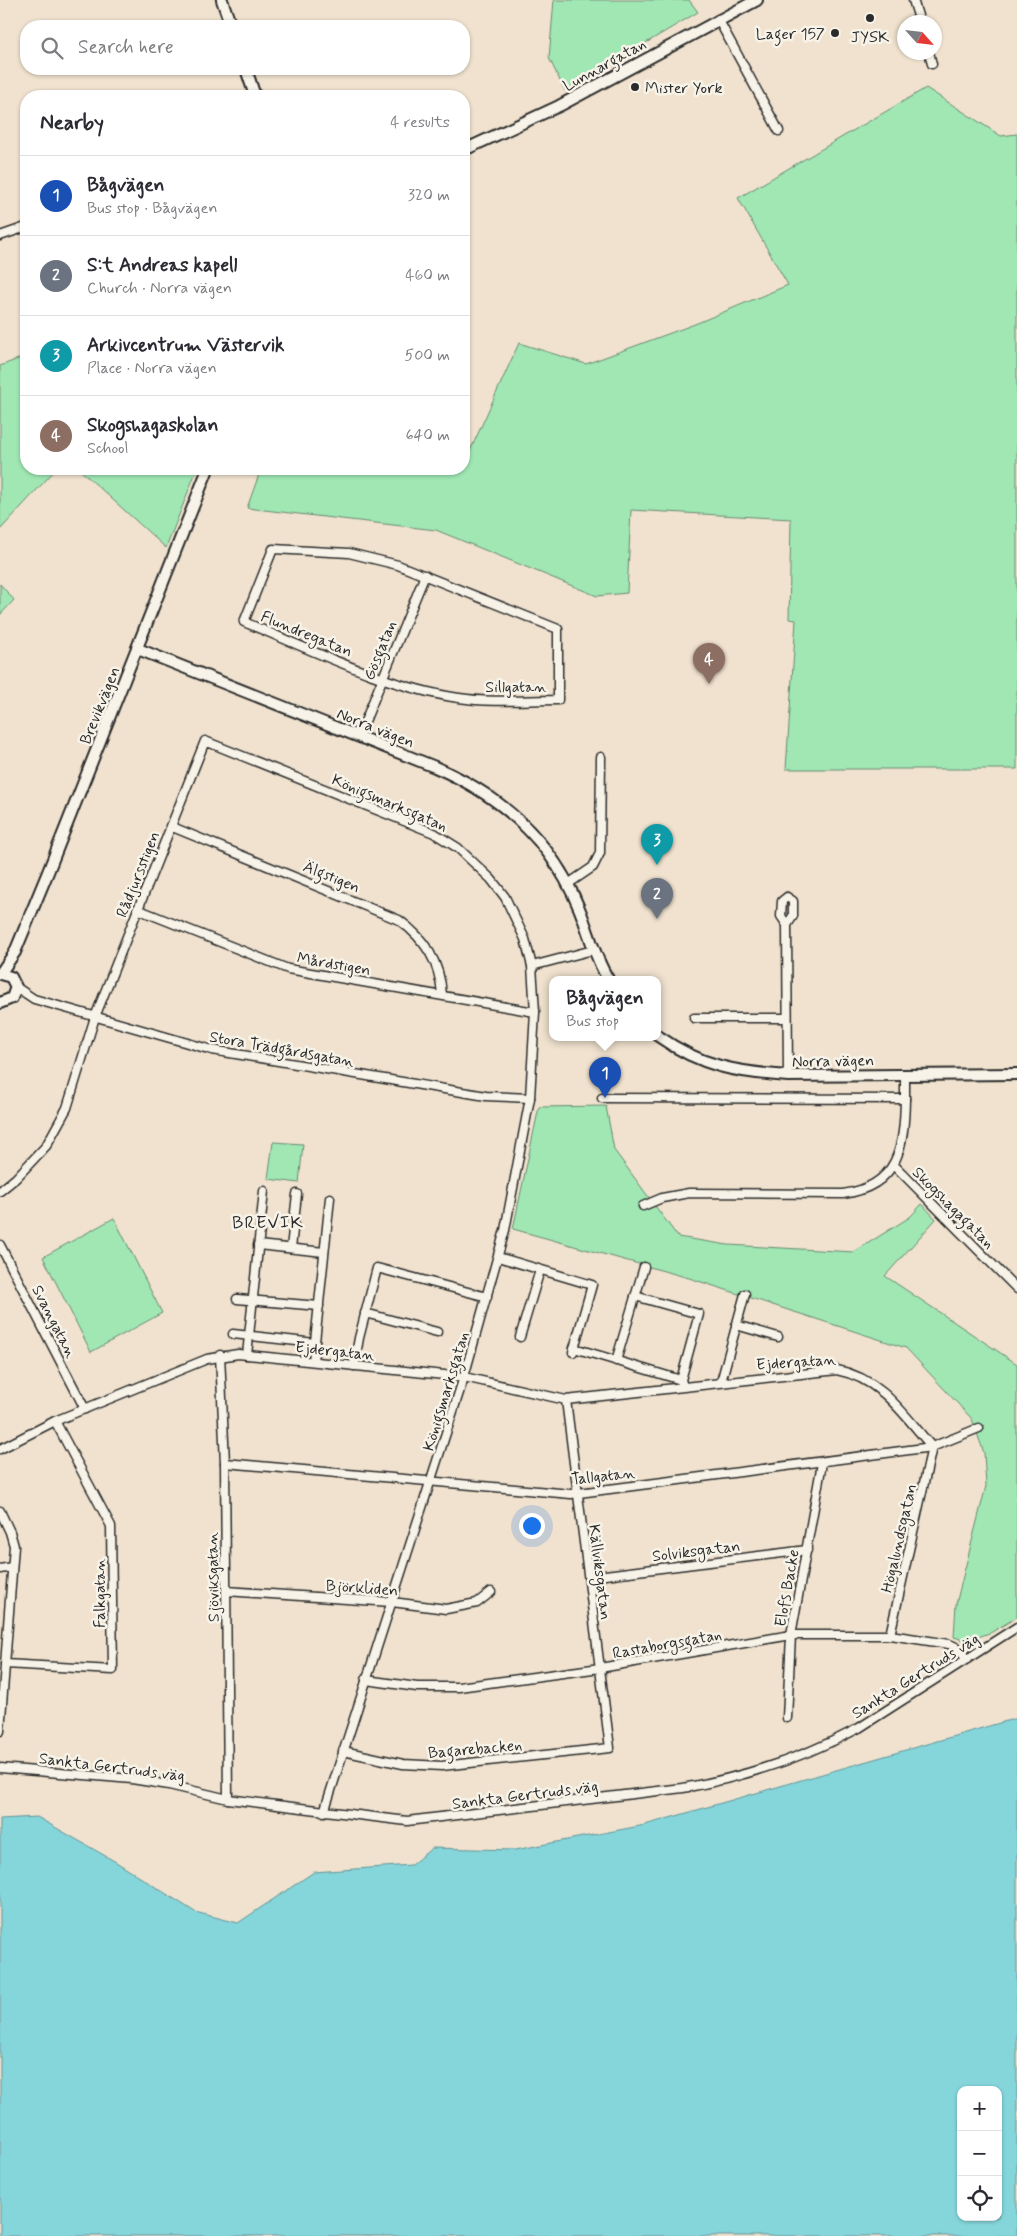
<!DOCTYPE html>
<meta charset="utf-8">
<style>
body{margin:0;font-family:Mynerve,sans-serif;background:#f2f2f3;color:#2b2b33}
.controls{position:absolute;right:15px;bottom:15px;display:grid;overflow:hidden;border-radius:10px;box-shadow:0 1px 4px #0004}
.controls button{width:45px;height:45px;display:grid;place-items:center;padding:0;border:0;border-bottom:1px solid #e1e1e2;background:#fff;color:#2b2b33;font:25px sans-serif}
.compass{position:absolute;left:897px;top:15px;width:45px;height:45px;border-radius:50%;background:#fff;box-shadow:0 1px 4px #0004;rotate:117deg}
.you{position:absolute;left:531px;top:1525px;width:18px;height:18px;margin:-12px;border:4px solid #fff;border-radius:50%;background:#1a73e8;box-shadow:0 0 0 8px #1a73e833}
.badge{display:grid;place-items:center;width:32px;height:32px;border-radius:50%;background:#ea580c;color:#fff;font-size:16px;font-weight:700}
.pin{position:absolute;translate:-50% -41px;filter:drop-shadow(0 1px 2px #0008)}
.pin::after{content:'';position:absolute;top:26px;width:18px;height:15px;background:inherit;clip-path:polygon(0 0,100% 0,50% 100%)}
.popup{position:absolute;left:549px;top:976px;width:112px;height:65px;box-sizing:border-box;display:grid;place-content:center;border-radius:10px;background:#fff;filter:drop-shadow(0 1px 4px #0005);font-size:16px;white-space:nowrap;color:#7c7c81}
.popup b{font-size:19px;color:#2b2b33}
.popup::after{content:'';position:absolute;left:50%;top:100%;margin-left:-10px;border:10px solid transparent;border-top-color:#fff}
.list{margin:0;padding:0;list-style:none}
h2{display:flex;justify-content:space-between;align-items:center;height:65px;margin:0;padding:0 20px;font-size:21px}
h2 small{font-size:16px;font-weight:400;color:#7c7c81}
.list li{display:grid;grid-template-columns:32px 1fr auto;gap:15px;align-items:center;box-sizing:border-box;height:80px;padding:0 20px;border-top:1px solid #e1e1e2}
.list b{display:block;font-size:19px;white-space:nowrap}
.list p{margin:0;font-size:16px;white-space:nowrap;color:#7c7c81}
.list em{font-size:16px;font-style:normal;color:#7c7c81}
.icon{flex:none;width:28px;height:28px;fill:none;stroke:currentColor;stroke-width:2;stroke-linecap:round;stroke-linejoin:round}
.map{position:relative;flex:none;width:1017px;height:2236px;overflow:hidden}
.search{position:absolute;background:#fff;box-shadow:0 1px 4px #0004;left:20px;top:20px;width:450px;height:55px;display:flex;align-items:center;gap:12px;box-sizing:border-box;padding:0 18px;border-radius:20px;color:#7c7c81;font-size:19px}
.panel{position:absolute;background:#fff;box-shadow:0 1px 4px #0004;left:20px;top:90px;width:450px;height:385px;border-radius:20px}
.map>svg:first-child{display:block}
.green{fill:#a0e7b4;stroke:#668970}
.water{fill:#85d6db;stroke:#619295;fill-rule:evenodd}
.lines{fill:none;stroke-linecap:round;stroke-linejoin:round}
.street-casing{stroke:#2b2b2b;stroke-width:11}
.secondary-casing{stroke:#2b2b2b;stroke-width:14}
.street{stroke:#f7f3e8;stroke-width:8}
.secondary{stroke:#f7f3e8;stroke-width:10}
.poi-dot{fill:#2b2b2b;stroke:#f7f3e8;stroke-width:2}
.labels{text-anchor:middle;stroke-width:5;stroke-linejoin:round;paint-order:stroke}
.poi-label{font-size:16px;fill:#2b2b2b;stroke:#f7f3e8;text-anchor:end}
.street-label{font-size:16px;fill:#2b2b2b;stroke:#f7f3e8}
.neighbourhood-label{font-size:18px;letter-spacing:1px;fill:#2b2b2b;stroke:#f7f3e8}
</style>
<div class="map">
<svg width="1017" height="2236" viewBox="0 0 1017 2236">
<rect width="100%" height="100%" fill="#f0e2ce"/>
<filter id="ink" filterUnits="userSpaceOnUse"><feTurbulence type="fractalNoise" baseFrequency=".02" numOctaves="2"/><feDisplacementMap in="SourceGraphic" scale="10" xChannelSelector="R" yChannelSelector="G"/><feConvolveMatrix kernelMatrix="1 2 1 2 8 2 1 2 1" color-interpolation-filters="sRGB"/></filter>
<g filter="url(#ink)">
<!-- green -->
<g class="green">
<polygon points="554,0 689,0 698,12 565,91 549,58"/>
<polygon points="926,88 1001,136 1017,134 1017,769 786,769 796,620 789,619 791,519 631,510 627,593 597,596 436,530 247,508 261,469 453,469 461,471 519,343 586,364 695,324 788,285 738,198"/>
<polygon points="26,356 26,469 56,469 0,530 0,366"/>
<polygon points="79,469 197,469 166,548"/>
<polygon points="0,584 14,600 0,615"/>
<polygon points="606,1106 614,1150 678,1237 728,1245 854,1252 910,1217 922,1204 936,1219 885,1276 1017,1364 1017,1617 992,1632 967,1641 954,1637 956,1604 986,1486 984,1453 972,1419 906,1348 689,1278 513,1229 539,1107"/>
<polygon points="273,1142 303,1144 299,1183 268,1179"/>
<polygon points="114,1218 162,1313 91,1352 43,1257"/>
</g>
<!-- water -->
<path class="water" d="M1017,1718V2236H0V1819L37,1817L116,1862L195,1912L238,1923L314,1872L411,1865L432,1848L515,1850L645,1825ZM961,2090H998V2217H961Z"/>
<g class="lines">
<!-- street casing -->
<g class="street-casing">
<g id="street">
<polyline points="913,0 920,22"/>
<polyline points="718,19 779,131"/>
<polyline points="929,52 932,64"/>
<polyline points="0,236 26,227"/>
<path d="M273,549L349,553L398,565L558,629V700C525,700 491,703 459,698C388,688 310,649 244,622Z"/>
<polyline points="359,736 425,575"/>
<path d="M170,826L399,920C425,939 440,962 442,995"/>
<polyline points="568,884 593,867 600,853 601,757"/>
<polyline points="137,909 288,969 535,1012"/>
<polyline points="787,925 781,916 782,901 787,897 793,901 793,916 787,925 788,1076"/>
<polyline points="532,966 593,950"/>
<polyline points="16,987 34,999 212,1050 486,1096 530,1098"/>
<polyline points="694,1018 787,1018"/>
<path d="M602,1098L905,1099C904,1147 899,1186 843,1194L689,1193L662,1198L643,1206"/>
<polyline points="905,1099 905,1074"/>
<polyline points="894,1165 1017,1289"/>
<polyline points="0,1191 16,1178 46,1146 67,1108 95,1017 205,741 434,833 458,848 491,879 505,897 525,939 532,966 535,1012 530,1098 505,1230 464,1377 324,1812"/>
<polyline points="0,1245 85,1409"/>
<polyline points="258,1245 324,1252"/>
<polyline points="291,1248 297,1194"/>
<polyline points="498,1257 592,1285 573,1352"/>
<polyline points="635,1296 699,1314 681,1380 683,1386"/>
<polyline points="237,1299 319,1306"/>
<polyline points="365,1313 437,1332"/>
<polyline points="736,1325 778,1337"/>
<polyline points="233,1334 315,1343"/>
<polyline points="520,1337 540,1270"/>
<polyline points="574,1348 681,1380"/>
<polyline points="220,1355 225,1463 228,1799"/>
<polyline points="247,1355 264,1191"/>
<polyline points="313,1361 330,1198"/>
<polyline points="616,1361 644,1267"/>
<polyline points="354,1366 359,1338 377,1268 487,1297"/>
<polyline points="721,1382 745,1294"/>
<path d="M0,1449L55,1421L207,1359L238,1354L464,1377L566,1400L837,1370C882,1379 904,1415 932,1447"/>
<polyline points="225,1463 571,1494 932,1447 979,1428"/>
<polyline points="0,1511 10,1532 14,1546 0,1731"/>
<polyline points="0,1569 12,1567"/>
<polyline points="589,1577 807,1550"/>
<polyline points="226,1591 392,1602 446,1609 477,1603 491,1592"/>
<polyline points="890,1635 932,1447"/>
<polyline points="5,1664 113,1670 111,1526 55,1421"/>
<polyline points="366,1680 417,1687 459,1687 600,1668 791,1635 890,1635 949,1644 956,1647 967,1659"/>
<polyline points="787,1718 791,1635 822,1463"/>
<polyline points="343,1751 403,1764 442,1766 610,1748 566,1400"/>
<path d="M0,1768L132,1779L169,1785L228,1799L407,1821L683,1788C745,1777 803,1758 859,1728L1017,1627"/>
</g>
</g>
<!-- secondary casing -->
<g class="secondary-casing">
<g id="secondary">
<polyline points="222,0 231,26"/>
<polyline points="246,69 255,96"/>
<polyline points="464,150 559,106 757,0"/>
<path d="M138,649L435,767C500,795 552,841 579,908C589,932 594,956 608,979"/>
<polyline points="0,1003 12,998 16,987 11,977 0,974 15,952 48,872 208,469"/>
<path d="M658,1036C702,1067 736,1072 788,1076L1017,1074"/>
</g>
</g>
<!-- street -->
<use href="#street" class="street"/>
<!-- secondary -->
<use href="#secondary" class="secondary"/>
</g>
</g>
<!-- markers -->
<g class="poi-dot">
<circle cx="870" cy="18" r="5"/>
<circle cx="835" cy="33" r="5"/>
<circle cx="635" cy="87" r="5"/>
</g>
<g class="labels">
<!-- poi labels -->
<g class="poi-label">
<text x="825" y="39">Lager 157</text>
<text x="870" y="42" text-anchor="middle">JYSK</text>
<text x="645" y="93" text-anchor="start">Mister York</text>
</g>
<!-- street labels -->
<g class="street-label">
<text transform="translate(604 64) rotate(-29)" y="6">Lunnargatan</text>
<text transform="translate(307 633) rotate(22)" y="6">Flundregatan</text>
<text transform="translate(379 650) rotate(-68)" y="6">Gösgatan</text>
<text x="516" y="692">Sillgatan</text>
<text transform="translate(99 705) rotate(-68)" y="6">Brevikvägen</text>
<text transform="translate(376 727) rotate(22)" y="6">Norra vägen</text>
<text transform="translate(390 802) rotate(23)" y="6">Königsmarksgatan</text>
<text transform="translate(137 874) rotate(-68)" y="6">Rådjursstigen</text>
<text transform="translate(332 876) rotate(22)" y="6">Älgstigen</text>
<text transform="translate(334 963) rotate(10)" y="6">Mårdstigen</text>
<text transform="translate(282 1048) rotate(10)" y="6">Stora Trädgårdsgatan</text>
<text transform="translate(833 1060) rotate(-1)" y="6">Norra vägen</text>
<text transform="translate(954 1207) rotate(45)" y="6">Skogshagagatan</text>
<text transform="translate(55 1321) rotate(63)" y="6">Svangatan</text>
<text transform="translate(335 1350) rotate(6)" y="6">Ejdergatan</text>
<text transform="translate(796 1361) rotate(-4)" y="6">Ejdergatan</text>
<text transform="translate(445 1391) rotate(-73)" y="6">Königsmarksgatan</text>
<text transform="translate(603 1475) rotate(-6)" y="6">Tallgatan</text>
<text transform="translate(898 1538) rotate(-77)" y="6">Högalundsgatan</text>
<text transform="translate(696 1550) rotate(-7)" y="6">Solviksgatan</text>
<text transform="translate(601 1572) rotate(83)" y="6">Källviksgatan</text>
<text transform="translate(212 1577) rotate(-91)" y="6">Sjöviksgatan</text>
<text transform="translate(362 1587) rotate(4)" y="6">Björkliden</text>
<text transform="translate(786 1588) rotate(-80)" y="6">Elofs Backe</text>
<text transform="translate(99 1593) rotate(-90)" y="6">Falkgatan</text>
<text transform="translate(667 1643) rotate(-10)" y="6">Rastaborgsgatan</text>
<text transform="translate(915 1675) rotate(-32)" y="6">Sankta Gertruds väg</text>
<text transform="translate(475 1748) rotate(-5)" y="6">Bagarebacken</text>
<text transform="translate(112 1766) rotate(7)" y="6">Sankta Gertruds väg</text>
<text transform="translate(525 1794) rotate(-7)" y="6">Sankta Gertruds väg</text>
</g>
<!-- neighbourhood labels -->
<g class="neighbourhood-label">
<text x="268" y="1228">BREVIK</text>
</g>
</g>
</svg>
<div class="controls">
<button>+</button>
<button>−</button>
<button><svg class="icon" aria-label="locate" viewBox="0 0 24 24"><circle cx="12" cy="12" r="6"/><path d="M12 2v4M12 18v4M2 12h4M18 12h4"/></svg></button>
</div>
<svg class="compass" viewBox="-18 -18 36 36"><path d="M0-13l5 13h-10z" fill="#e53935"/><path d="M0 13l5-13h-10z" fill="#7c7c81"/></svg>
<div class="you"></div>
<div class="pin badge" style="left:605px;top:1098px;background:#1a4fb4">1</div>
<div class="popup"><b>Bågvägen</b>Bus stop</div>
<div class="pin badge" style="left:657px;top:919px;background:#6b7280">2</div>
<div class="pin badge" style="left:657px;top:865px;background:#0f9aa8">3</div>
<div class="pin badge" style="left:709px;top:684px;background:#8d6e63">4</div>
<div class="search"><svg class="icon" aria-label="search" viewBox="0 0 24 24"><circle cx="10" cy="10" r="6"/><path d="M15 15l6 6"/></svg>Search here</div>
<section class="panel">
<h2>Nearby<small>4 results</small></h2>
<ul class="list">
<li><span class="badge" style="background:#1a4fb4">1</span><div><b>Bågvägen</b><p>Bus stop · Bågvägen</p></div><em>320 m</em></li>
<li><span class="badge" style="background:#6b7280">2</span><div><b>S:t Andreas kapell</b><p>Church · Norra vägen</p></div><em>460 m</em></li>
<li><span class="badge" style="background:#0f9aa8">3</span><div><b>Arkivcentrum Västervik</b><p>Place · Norra vägen</p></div><em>500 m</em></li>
<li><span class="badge" style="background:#8d6e63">4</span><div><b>Skogshagaskolan</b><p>School</p></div><em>640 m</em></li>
</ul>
</section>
</div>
